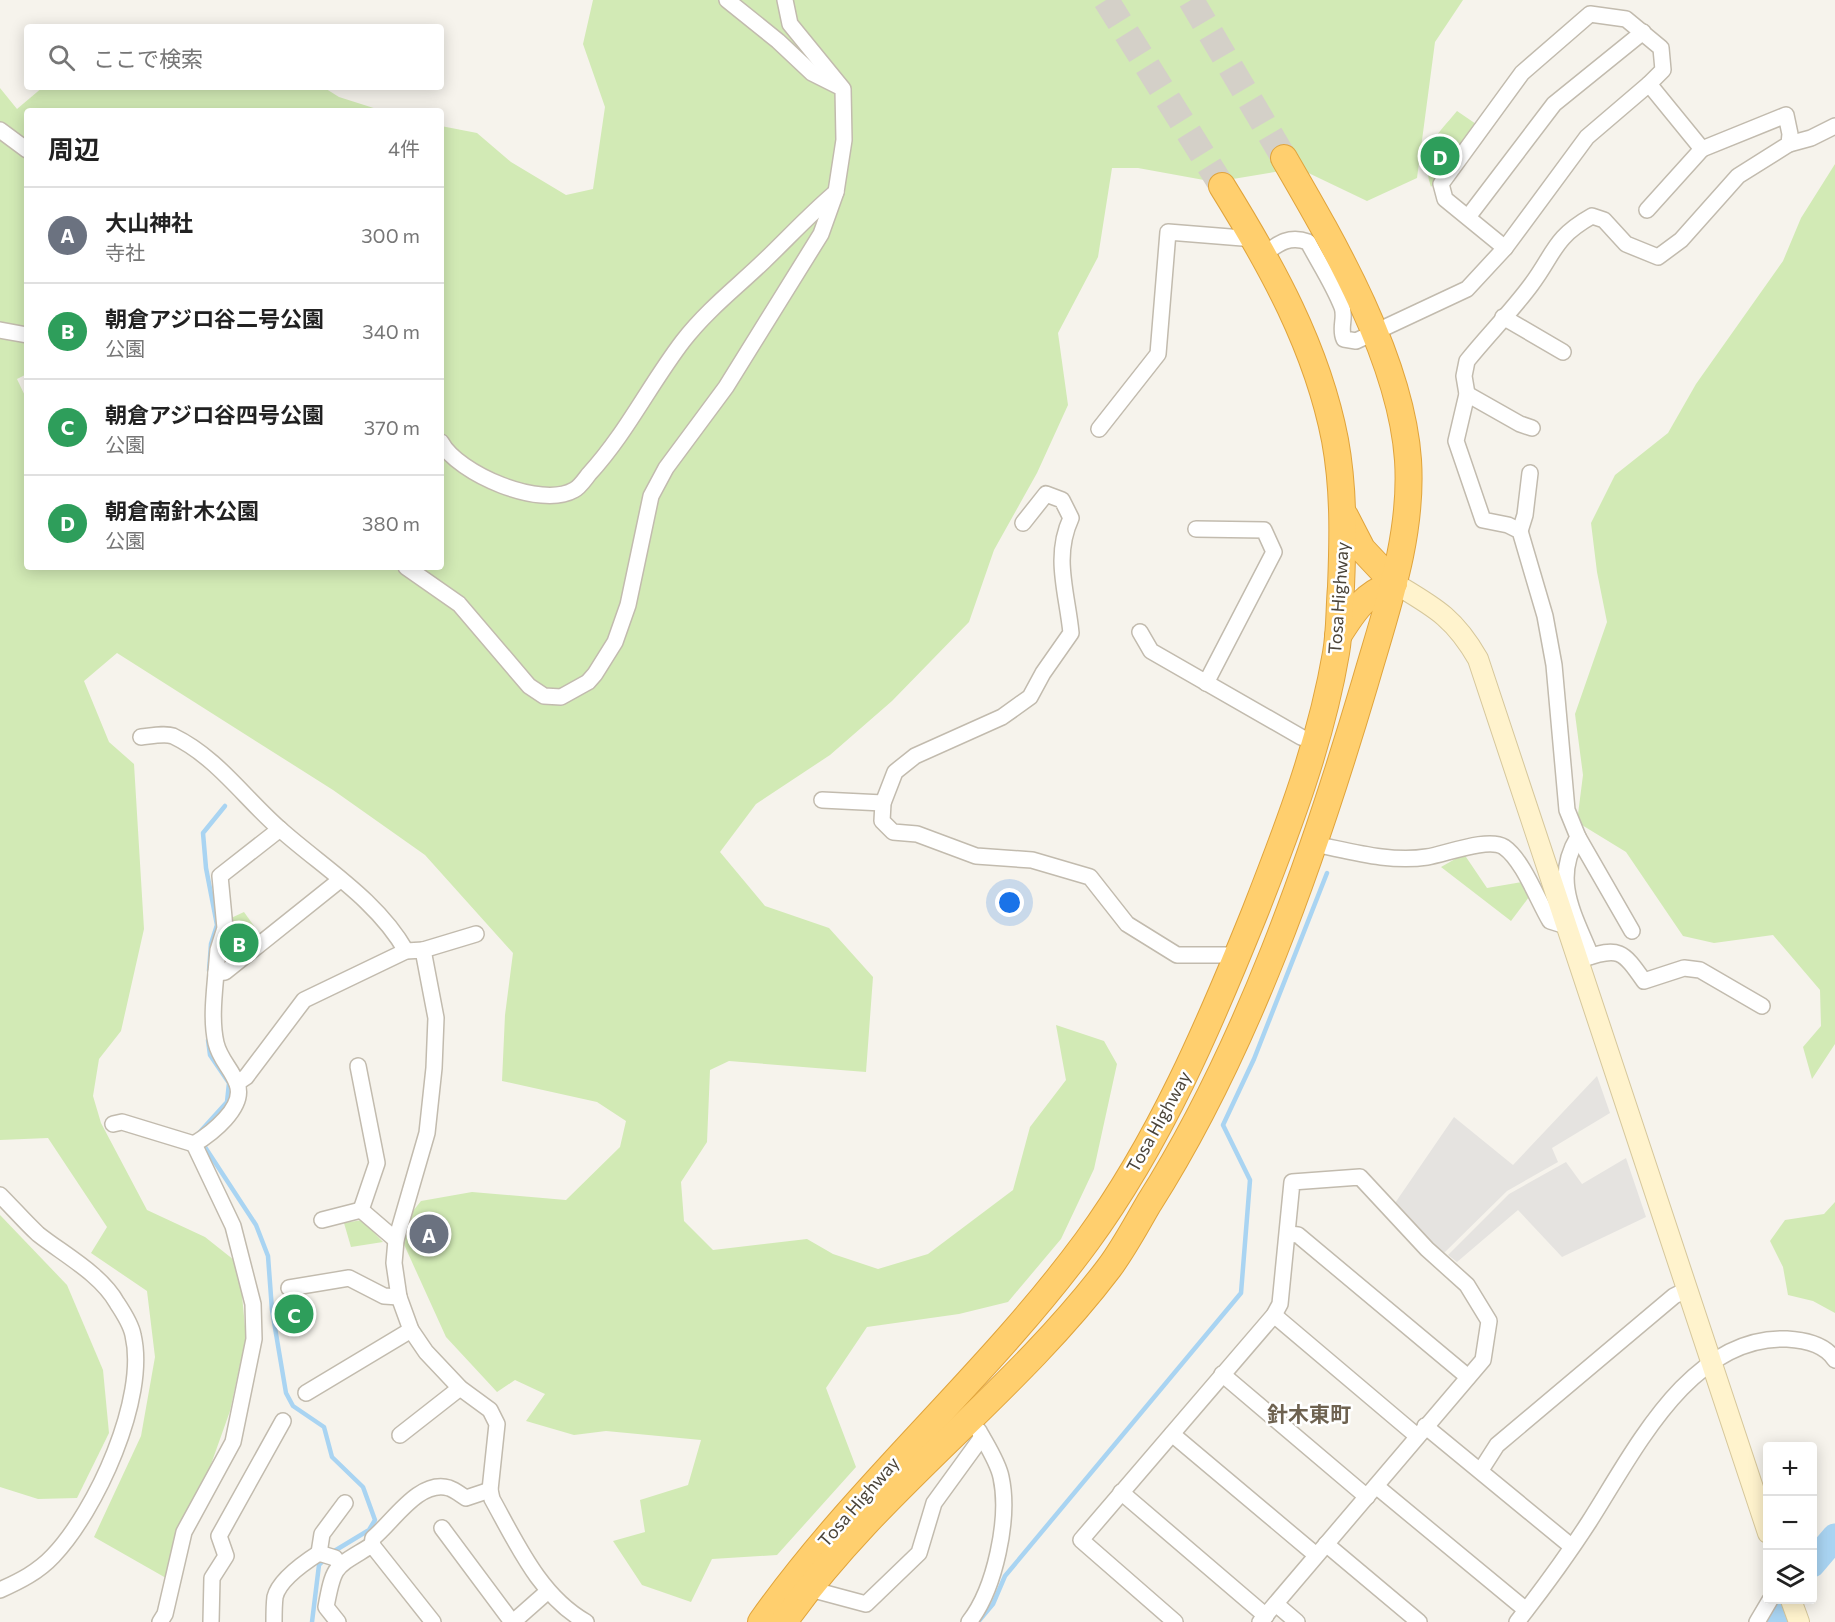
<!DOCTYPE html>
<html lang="ja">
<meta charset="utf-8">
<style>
body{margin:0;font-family:Commissioner,"Noto Sans JP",sans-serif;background:#f6f6f6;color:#222}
.controls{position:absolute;right:18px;bottom:18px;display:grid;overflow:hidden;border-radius:6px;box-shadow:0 3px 15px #0003}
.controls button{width:54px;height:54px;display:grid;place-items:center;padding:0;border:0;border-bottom:2px solid #e0e0e0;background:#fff;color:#222;font:30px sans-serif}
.you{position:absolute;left:1010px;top:903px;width:21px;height:21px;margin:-15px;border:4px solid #fff;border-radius:50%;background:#1a73e8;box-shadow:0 0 0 9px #1a73e833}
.badge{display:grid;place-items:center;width:39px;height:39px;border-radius:50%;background:#fc3f1d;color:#fff;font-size:20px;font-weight:700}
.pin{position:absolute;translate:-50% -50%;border:3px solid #fff;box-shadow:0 2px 6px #0006}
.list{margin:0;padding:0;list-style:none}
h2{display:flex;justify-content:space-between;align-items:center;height:78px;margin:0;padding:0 24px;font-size:26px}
h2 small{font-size:20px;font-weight:400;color:#767676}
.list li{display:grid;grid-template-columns:39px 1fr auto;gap:18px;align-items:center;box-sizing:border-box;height:96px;padding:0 24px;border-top:2px solid #e0e0e0}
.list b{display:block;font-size:22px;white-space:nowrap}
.list p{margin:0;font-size:20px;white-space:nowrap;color:#767676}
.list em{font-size:20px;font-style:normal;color:#767676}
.icon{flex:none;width:33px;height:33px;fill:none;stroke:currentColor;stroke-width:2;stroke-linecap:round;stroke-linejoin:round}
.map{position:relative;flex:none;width:1835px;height:1622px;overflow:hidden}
.search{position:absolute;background:#fff;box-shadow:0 3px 15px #0003;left:24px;top:24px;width:420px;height:66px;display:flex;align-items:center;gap:15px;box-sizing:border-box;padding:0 21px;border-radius:6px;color:#767676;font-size:22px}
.panel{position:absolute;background:#fff;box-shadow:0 3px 15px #0003;left:24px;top:108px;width:420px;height:462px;border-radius:6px}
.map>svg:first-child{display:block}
.green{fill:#d2eab5}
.parking{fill:#e5e3e0}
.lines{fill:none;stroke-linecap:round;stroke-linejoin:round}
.stream{stroke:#a9d4f2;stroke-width:4.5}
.river{stroke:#a9d4f2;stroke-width:27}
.highway-tunnel{stroke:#d4d0c8;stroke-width:26;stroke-dasharray:26 13;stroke-linecap:butt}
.street-casing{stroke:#c2bbae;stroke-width:18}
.secondary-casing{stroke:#d6c79b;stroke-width:22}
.highway-casing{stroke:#e0a43c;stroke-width:28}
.street{stroke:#fff;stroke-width:15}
.secondary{stroke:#fff3cd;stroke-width:20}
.highway{stroke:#ffcf6e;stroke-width:26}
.labels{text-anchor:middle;stroke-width:5;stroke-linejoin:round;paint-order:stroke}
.street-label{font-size:18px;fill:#4b4439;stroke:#fff}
.quarter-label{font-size:21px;font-weight:bold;fill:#6e6250;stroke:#fff}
</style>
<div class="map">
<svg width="1835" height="1622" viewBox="0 0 1835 1622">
<rect width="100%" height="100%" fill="#f6f3ec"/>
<!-- green -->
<g class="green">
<polygon points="593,0 1463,0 1435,42 1417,178 1367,201 1298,168 1215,182 1138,168 1112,168 1098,257 1058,333 1068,405 1037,473 994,550 969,622 892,701 830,755 756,804 720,852 765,906 829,928 873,977 866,1072 729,1061 710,1070 707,1142 681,1182 684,1221 713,1250 807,1239 833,1254 878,1269 928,1254 1013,1190 1030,1127 1066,1080 1056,1025 1104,1041 1117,1064 1094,1169 1061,1239 1008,1302 959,1314 867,1327 826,1388 856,1467 777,1555 712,1559 691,1602 642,1585 613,1541 645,1532 640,1500 688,1485 701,1440 606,1431 574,1435 526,1421 545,1394 515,1380 497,1392 446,1337 402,1240 409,1216 421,1201 472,1192 566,1200 620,1147 626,1121 597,1102 502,1081 505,1015 513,953 425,855 333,790 117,653 84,681 109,742 134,764 144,929 121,1031 99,1059 93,1096 101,1123 147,1210 205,1237 239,1264 246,1337 230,1411 209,1470 177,1534 166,1578 94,1537 141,1436 155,1357 147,1291 91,1253 107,1227 48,1138 0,1140 0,88 17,109 43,87 323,87 339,97 383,111 27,111 27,374 17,379 27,400 27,567 441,567 441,126 477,133 511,162 566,195 593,189 605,107 583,44"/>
<path d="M1457,111L1476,124L1431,187C1419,148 1434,139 1457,111Z"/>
<polygon points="1835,164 1835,1044 1812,1079 1803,1047 1821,1026 1820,990 1773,935 1714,943 1683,936 1626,852 1577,822 1583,775 1575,714 1607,622 1597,572 1591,523 1615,475 1668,433 1696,384 1783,261 1801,218"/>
<polygon points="1464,854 1487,888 1522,882 1529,897 1511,921 1441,867"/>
<polygon points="244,912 262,937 221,966 231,918"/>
<polygon points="1835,1202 1835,1313 1813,1301 1788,1295 1783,1267 1770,1241 1785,1220 1824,1214"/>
<polygon points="0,1215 67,1285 103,1370 109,1433 77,1498 38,1499 0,1487"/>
<polygon points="362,1220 383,1242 351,1247 344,1223"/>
<polygon points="292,1291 310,1321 284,1328 283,1306"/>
</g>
<!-- parking -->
<g class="parking">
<polygon points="1597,1076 1610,1113 1552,1148 1558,1162 1507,1191 1444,1253 1393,1206 1454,1117 1513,1165"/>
<polygon points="1626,1158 1646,1217 1562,1257 1518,1210 1457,1262 1448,1255 1509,1194 1566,1162 1582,1184"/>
</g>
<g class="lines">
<!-- stream -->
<g class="stream">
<polyline points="209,971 211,944 217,925 206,868 203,833 225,806"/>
<polyline points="198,1134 227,1102 229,1083 210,1055 208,1040"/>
<polyline points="203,1144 256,1225 268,1256 272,1310 286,1393 293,1406 324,1427 332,1457 363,1487 375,1520 369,1530 331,1553"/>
<polyline points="312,1622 319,1565 325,1559"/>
<polyline points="978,1622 993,1604 1005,1576 1241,1293 1250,1180 1223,1125 1254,1059 1327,873"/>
</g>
<!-- river -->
<g class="river">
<polyline points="1812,1564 1835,1537"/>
<polyline points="1772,1622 1787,1600"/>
</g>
<!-- highway-tunnel -->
<g class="highway-tunnel">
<polyline points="1106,0 1222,186"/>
<polyline points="1191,0 1284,158"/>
</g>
<!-- street casing -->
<g class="street-casing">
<g id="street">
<polyline points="727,0 778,41 812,73 838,86"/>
<polyline points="0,130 27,150"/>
<polyline points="1789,144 1811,138 1835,126"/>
<polyline points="1647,210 1702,149"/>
<polyline points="1468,217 1554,104 1643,32"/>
<polyline points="1505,248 1445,199 1441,184 1522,73 1590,14 1626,19 1661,48 1663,70 1649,84"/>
<path d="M1264,254C1279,243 1290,235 1308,242C1319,263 1333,284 1342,307C1346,318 1339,328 1344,339L1356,341L1467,289L1505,248L1587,137L1649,84L1702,149L1786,115L1790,134L1789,144L1738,176L1681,240L1658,257L1626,244L1604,220L1592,216C1553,238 1555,253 1531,285C1511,312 1487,336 1467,361L1464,376L1467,394L1456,441L1483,520L1508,525L1520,531L1545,616L1554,665L1567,810L1578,837C1552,880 1574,914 1591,956"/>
<polyline points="1503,317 1563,352"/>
<polyline points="0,330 27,335"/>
<polyline points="1467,394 1520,424 1532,428"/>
<polyline points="1099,429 1158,354 1168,232 1255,239"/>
<path d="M441,442C458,474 541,509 574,490C580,487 585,479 589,474C626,434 650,384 683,341C707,310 737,287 764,261C788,238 810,214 836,192"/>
<path d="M1023,523L1046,494L1062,500L1071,518C1053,557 1067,592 1071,633L1043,673L1030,697L1002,717L915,756L895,772L883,803L882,821L893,832L917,834L976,856L1032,860L1090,877L1127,924L1177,955H1238"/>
<polyline points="1196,529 1264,530 1274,552 1206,683"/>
<polyline points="1520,531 1525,515 1530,473"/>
<polyline points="406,567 459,604 529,686 544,696 561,697 588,682 595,674 615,642 628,605 651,496 666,468 726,387 821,234 836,192 844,140 843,89 790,24 785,0"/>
<polyline points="1140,632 1151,651 1301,737 1315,742"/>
<path d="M141,737C151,736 165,733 173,736C217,757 245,799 281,830C324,868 377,900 406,951"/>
<polyline points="822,800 883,803"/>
<polyline points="280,829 220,876 225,928 218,950 216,973 225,972 335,884 339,878"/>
<polyline points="1578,837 1632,931"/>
<path d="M1314,844C1350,851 1390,863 1427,857C1446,854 1488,837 1504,847C1523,860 1538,901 1550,921L1566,926"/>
<polyline points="423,950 476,934"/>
<path d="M1583,959C1619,946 1623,951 1644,981L1684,968L1700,970L1762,1006"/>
<polyline points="358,1066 377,1163 361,1210 396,1240"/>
<path d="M237,1083L246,1077L304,1000L406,951L423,950L436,1018L434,1068L427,1133L396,1240L394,1263L399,1297L411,1330L426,1352L460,1388L490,1410L497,1424L490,1490L492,1499C517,1544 540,1596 586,1622"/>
<polyline points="113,1124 122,1122 194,1144"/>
<path d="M0,1195C13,1208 25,1222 38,1234C63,1254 101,1274 117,1303C123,1312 131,1324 133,1335C148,1398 96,1511 53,1556C38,1572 20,1581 0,1590"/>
<polyline points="322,1220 361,1210"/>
<polyline points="1289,1234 1298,1235 1468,1377"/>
<polyline points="289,1288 349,1278 384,1296 399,1297"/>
<polyline points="1274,1315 1417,1436"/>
<polyline points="1222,1374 1367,1497"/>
<polyline points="306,1393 411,1330"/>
<polyline points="1425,1426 1571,1546"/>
<polyline points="1172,1434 1316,1555"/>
<polyline points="400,1435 460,1388"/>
<polyline points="1481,1470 1497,1445 1674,1296 1686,1290"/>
<polyline points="1376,1486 1526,1610"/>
<polyline points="1121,1492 1266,1616"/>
<polyline points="442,1528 512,1622"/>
<polyline points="1326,1544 1419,1622"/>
<path d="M372,1545L373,1538C393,1522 419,1479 449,1488C455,1490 461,1495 466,1498L490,1490"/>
<polyline points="319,1553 322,1534 345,1503"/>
<polyline points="810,1589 866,1604 919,1553 934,1503 982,1437"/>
<polyline points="1276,1604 1297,1622"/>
<path d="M160,1622L165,1614L184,1532L233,1442L254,1339L253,1304L233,1226L194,1144C211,1134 246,1107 237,1084C232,1069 220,1060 216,1043C211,1021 214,996 216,973"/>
<polyline points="211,1622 212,1578 226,1556 219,1536 283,1421"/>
<path d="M274,1622C274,1614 274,1605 275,1597C279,1580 305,1562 319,1553L335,1558L340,1565"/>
<path d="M338,1622L326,1607C334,1563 335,1568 372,1545L433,1622"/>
<polyline points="513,1622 547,1592"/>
<path d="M969,1622C995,1589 1010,1518 1001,1477C998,1462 986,1444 979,1431"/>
<polyline points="1175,1622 1081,1540 1274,1315 1280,1304 1292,1182 1360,1177 1427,1249 1467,1285 1489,1321 1483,1360 1260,1622"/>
<path d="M1517,1622C1542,1590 1567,1556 1589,1522C1634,1452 1690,1335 1787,1339C1805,1340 1825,1344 1835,1360"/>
<polyline points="1757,1622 1770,1600"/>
</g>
</g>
<!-- secondary casing -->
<g class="secondary-casing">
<g id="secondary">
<path d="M1394,583C1434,607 1454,617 1478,659L1768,1533"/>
<polyline points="1791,1600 1799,1622"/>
</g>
</g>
<!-- highway casing -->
<g class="highway-casing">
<g id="highway">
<polyline points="1345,516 1362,549 1394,583"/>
<path d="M1338,636C1355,609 1364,595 1394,583"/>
<path d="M761,1622C858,1485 988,1376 1087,1241C1160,1141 1209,1026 1255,912C1288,828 1321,742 1336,653C1340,631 1339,609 1341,587C1343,537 1344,489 1335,440C1317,347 1271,265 1222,186"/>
<path d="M784,1622C877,1490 1012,1396 1109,1268C1124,1248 1136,1225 1149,1203C1247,1049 1313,858 1365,683C1386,610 1413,537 1408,460C1401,359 1334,244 1284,158"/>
</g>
</g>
<!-- street -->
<use href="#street" class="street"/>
<!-- secondary -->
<use href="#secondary" class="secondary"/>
<!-- highway -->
<use href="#highway" class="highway"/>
</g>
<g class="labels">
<!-- street labels -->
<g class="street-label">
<text transform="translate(1339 598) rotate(-86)" y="6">Tosa Highway</text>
<text transform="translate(1159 1122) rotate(-61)" y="6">Tosa Highway</text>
<text transform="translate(859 1502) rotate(-49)" y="6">Tosa Highway</text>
</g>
<!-- quarter labels -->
<g class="quarter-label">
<text x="1309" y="1422">針木東町</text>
</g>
</g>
</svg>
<div class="controls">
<button>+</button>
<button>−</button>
<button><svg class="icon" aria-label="layers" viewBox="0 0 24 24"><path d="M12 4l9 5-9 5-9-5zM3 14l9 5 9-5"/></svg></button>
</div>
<div class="you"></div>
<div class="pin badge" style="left:429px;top:1234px;background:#6b7280">A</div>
<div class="pin badge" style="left:239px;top:943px;background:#2e9e5b">B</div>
<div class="pin badge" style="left:294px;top:1314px;background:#2e9e5b">C</div>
<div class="pin badge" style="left:1440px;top:156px;background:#2e9e5b">D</div>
<div class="search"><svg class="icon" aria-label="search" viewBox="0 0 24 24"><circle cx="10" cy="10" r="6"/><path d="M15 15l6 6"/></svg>ここで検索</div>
<section class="panel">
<h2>周辺<small>4件</small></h2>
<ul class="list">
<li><span class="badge" style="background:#6b7280">A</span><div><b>大山神社</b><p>寺社</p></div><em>300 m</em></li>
<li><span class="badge" style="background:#2e9e5b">B</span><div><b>朝倉アジロ谷二号公園</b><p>公園</p></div><em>340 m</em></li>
<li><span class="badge" style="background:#2e9e5b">C</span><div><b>朝倉アジロ谷四号公園</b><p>公園</p></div><em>370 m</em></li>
<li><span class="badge" style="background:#2e9e5b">D</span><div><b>朝倉南針木公園</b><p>公園</p></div><em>380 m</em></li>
</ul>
</section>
</div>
